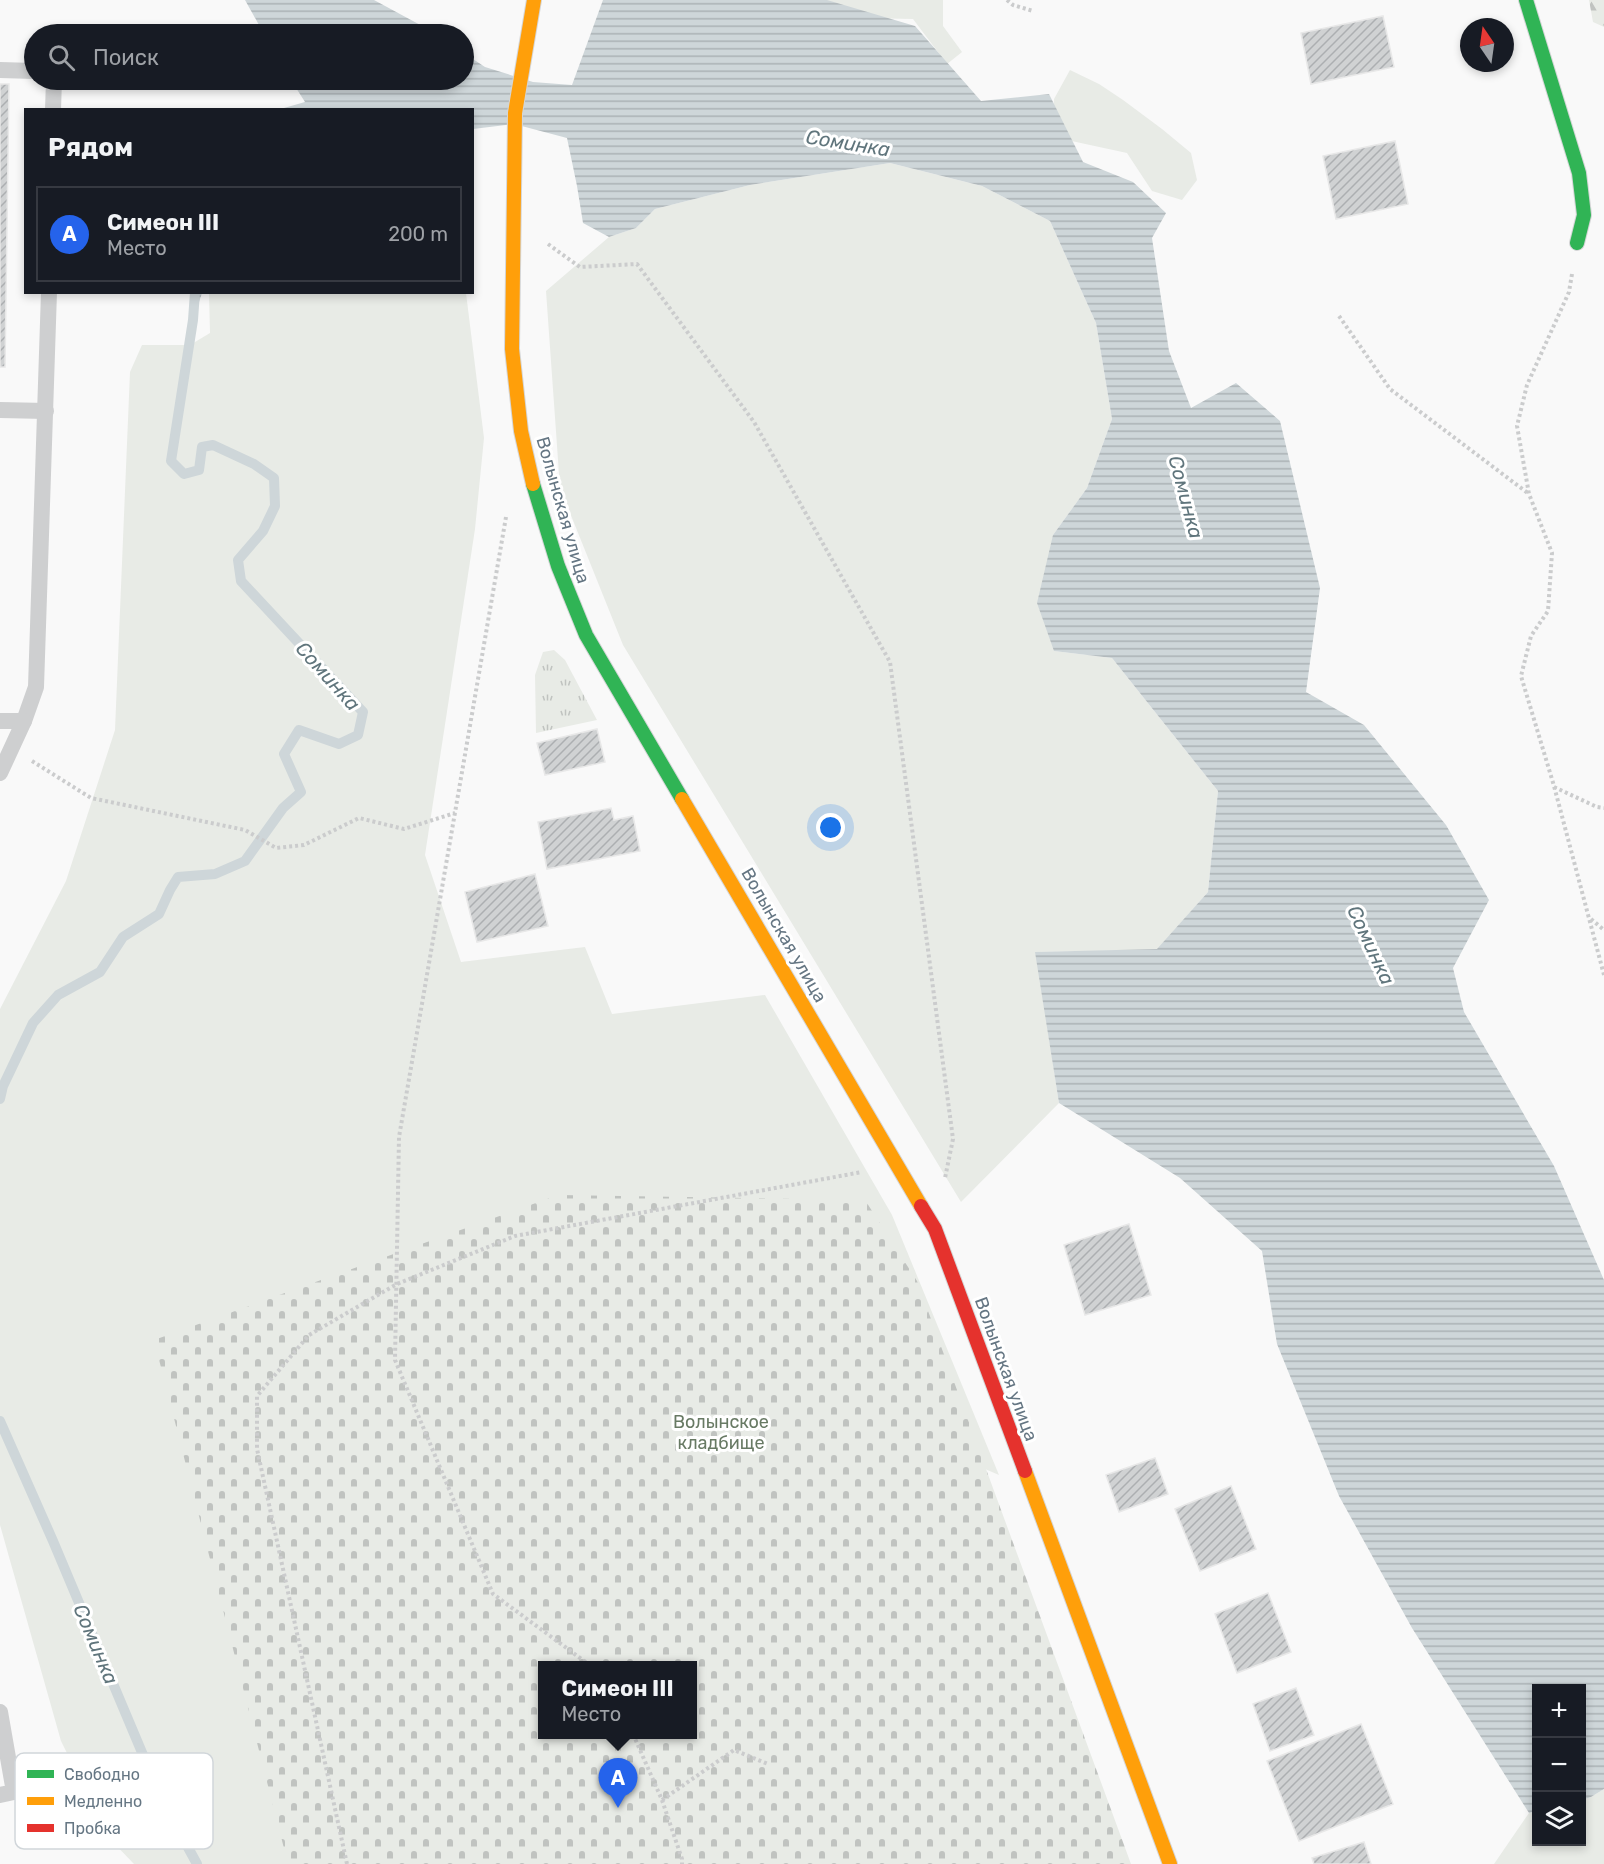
<!DOCTYPE html>
<html lang="ru">
<meta charset="utf-8">
<style>
body{margin:0;font-family:Rubik,sans-serif;background:#20242c;color:#f1f3f6}
.controls{position:absolute;right:18px;bottom:18px;display:grid;overflow:hidden;border-radius:0px;box-shadow:0 3px 9px #0003}
.controls button{width:54px;height:54px;display:grid;place-items:center;padding:0;border:0;border-bottom:2px solid #363941;background:#171b24;color:#f1f3f6;font:30px sans-serif}
.compass{position:absolute;left:1460px;top:18px;width:54px;height:54px;border-radius:50%;background:#171b24;box-shadow:0 3px 9px #0003;rotate:347deg}
.you{position:absolute;left:831px;top:828px;width:21px;height:21px;margin:-15px;border:4px solid #fff;border-radius:50%;background:#1a73e8;box-shadow:0 0 0 9px #1a73e833}
.badge{display:grid;place-items:center;width:39px;height:39px;border-radius:50%;background:#2563eb;color:#fff;font-size:20px;font-weight:700}
.pin{position:absolute;translate:-50% -50px;filter:drop-shadow(0 2px 3px #0008)}
.pin::after{content:'';position:absolute;top:32px;width:21px;height:18px;background:inherit;clip-path:polygon(0 0,100% 0,50% 100%)}
.popup{position:absolute;left:538px;top:1661px;width:159px;height:78px;box-sizing:border-box;display:grid;place-content:center;border-radius:0px;background:#171b24;filter:drop-shadow(0 2px 4px #0005);font-size:20px;white-space:nowrap;color:#9ea1a6}
.popup b{font-size:22px;color:#f1f3f6}
.popup::after{content:'';position:absolute;left:50%;top:100%;margin-left:-12px;border:12px solid transparent;border-top-color:#171b24}
.list{margin:0;padding:0;list-style:none}
h2{display:flex;justify-content:space-between;align-items:center;height:78px;margin:0;padding:0 24px;font-size:26px}
h2 small{font-size:20px;font-weight:400;color:#9ea1a6}
.list li{display:grid;grid-template-columns:39px 1fr auto;gap:18px;align-items:center;box-sizing:border-box;height:96px;margin:0 12px 12px;padding:0 12px;border:2px solid #363941;border-radius:0px}
.list b{display:block;font-size:22px;white-space:nowrap}
.list p{margin:0;font-size:20px;white-space:nowrap;color:#9ea1a6}
.list em{font-size:20px;font-style:normal;color:#9ea1a6}
.icon{flex:none;width:33px;height:33px;fill:none;stroke:currentColor;stroke-width:2;stroke-linecap:round;stroke-linejoin:round}
.map{position:relative;flex:none;width:1604px;height:1864px;overflow:hidden}
.search{position:absolute;background:#171b24;box-shadow:0 3px 9px #0003;left:24px;top:24px;width:450px;height:66px;display:flex;align-items:center;gap:15px;box-sizing:border-box;padding:0 21px;border-radius:33px;color:#9ea1a6;font-size:22px}
.panel{position:absolute;background:#171b24;box-shadow:0 3px 9px #0003;left:24px;top:108px;width:450px;height:186px;border-radius:0px}
.map>svg:first-child{display:block}
.grass{fill:#e8ebe6}
.forest{fill:url(#forest-firs)}
.cemetery{fill:url(#cemetery-stones);fill-rule:evenodd}
.park{fill:url(#park-tufts)}
.water{fill:url(#water-rules)}
.lines{fill:none;stroke-linecap:round;stroke-linejoin:round}
.stream{stroke:#ced6d9;stroke-width:10}
.building{fill:url(#building-hatch);stroke:#e8e8e8;stroke-width:1.5}
.fast-casing{stroke:#d5d6d7;stroke-width:16}
.slow-casing{stroke:#d5d6d7;stroke-width:16}
.jam-casing{stroke:#d5d6d7;stroke-width:16}
.path{stroke:#cbcccd;stroke-width:4;stroke-dasharray:3 3;stroke-linecap:butt}
.lane{stroke:#cecfd0;stroke-width:16}
.fast{stroke:#30b455;stroke-width:14}
.slow{stroke:#ff9f0a;stroke-width:14}
.jam{stroke:#e5322d;stroke-width:14}
.labels{text-anchor:middle;stroke-width:6;stroke-linejoin:round;paint-order:stroke}
.street-label{font-size:18px;fill:#657683;stroke:#fff}
.park-label{font-size:18px;fill:#687a64;stroke:#fff}
.water-label{font-size:20px;font-style:italic;fill:#60757c;stroke:#fff}
.key{fill:#fff;stroke:#d1d6da;stroke-width:1.5}
.key-label{font-size:16px;fill:#657683}
</style>
<div class="map">
<svg width="1604" height="1864" viewBox="0 0 1604 1864">
<defs>
<pattern id="forest-firs" width="22" height="20" patternUnits="userSpaceOnUse" patternTransform="scale(1.5)"><rect width="22" height="20" fill="#e8ebe6"/><path d="M5 1l3.5 6h-7zM16 11l3.5 6h-7z" fill="#c0c3c0"/></pattern>
<pattern id="cemetery-stones" width="16" height="16" patternUnits="userSpaceOnUse" patternTransform="scale(1.5)"><rect width="16" height="16" fill="#e8ebe6"/><path d="M2 7V4a2 2 0 0 1 4 0v3zM10 15v-3a2 2 0 0 1 4 0v3z" fill="#c0c3c0"/></pattern>
<pattern id="park-tufts" width="24" height="20" patternUnits="userSpaceOnUse" patternTransform="scale(1.5)"><rect width="24" height="20" fill="#e8ebe6"/><path d="M3 7l-1-3M5 7V3M7 7l1-3M15 17l-1-3M17 17v-4M19 17l1-3" fill="none" stroke="#c0c3c0"/></pattern>
<pattern id="water-rules" width="6" height="5" patternUnits="userSpaceOnUse" patternTransform="scale(1.5)"><rect width="6" height="5" fill="#ced6d9"/><path d="M0 2.5h6" fill="none" stroke="#abb2b5"/></pattern>
<pattern id="building-hatch" width="6" height="6" patternUnits="userSpaceOnUse" patternTransform="scale(1.5)"><rect width="6" height="6" fill="#d0d2d3"/><path d="M-1 1l2-2M0 6l6-6M5 7l2-2" fill="none" stroke="#acafb1"/></pattern>
</defs>
<rect width="100%" height="100%" fill="#f9f9f9"/>
<!-- grass -->
<g class="grass">
<polygon points="810,0 943,0 943,26 962,52 947,64 913,19 861,18"/>
<polygon points="1070,70 1099,84 1123,100 1162,129 1191,153 1197,180 1182,200 1152,191 1127,153 1053,137 1054,99"/>
<polygon points="890,163 982,186 1050,221 1096,323 1112,419 1087,488 1053,535 1054,651 1112,658 1218,791 1208,892 1157,950 1036,952 1059,1103 961,1202 623,645 560,488 546,291 609,237 636,228 655,209 750,185"/>
<polygon points="209,293 466,293 484,438 475,529 425,855 461,962 585,947 612,1014 765,995 892,1215 999,1475 908,1436 693,1666 543,1666 543,1734 600,1864 134,1864 109,1838 61,1741 0,1525 0,1009 66,881 115,730 130,372 142,345 190,345 210,333"/>
<polygon points="1604,1789 1604,1864 1494,1864 1529,1813 1536,1811 1536,1842 1582,1842 1582,1800 1591,1797"/>
</g>
<!-- forest -->
<polygon class="forest" points="1589,0 1604,0 1604,27 1593,22"/>
<!-- cemetery -->
<path class="cemetery" d="M558,1195L865,1200L917,1281L1131,1864H288L154,1340ZM543,1666H693V1734H543Z"/>
<!-- park -->
<polygon class="park" points="554,650 565,660 597,720 536,733 535,675 543,652"/>
<!-- water -->
<g class="water">
<polygon points="245,0 374,0 437,34 264,34"/>
<polygon points="603,0 827,0 915,26 981,101 1049,94 1083,162 1133,182 1166,213 1152,238 1169,351 1191,408 1236,383 1280,421 1320,588 1306,692 1364,725 1446,825 1489,900 1453,968 1464,1012 1554,1166 1604,1280 1604,1789 1591,1797 1582,1800 1582,1688 1536,1688 1536,1811 1529,1813 1412,1628 1339,1496 1277,1344 1262,1251 1180,1178 1059,1103 1035,952 1157,949 1208,892 1218,791 1112,658 1054,651 1037,603 1053,535 1087,488 1112,419 1096,323 1050,221 982,186 890,163 750,185 655,209 636,228 609,237 583,223 577,186 567,138 514,124 473,129 472,110 277,110 305,102 291,80 464,80 464,53 485,67 533,82 572,85"/>
<polygon points="191,293 202,293 193,320"/>
</g>
<g class="lines">
<!-- stream -->
<g class="stream">
<polyline points="0,1099 3,1086 33,1023 58,995 100,972 123,937 159,914 170,890 178,877 215,874 245,861 283,808 301,792 284,754 299,730 339,744 358,735 363,712 241,581 238,560 263,531 275,506 274,478 254,464 213,445 202,447 199,470 184,474 171,461 193,320 195,292"/>
<polyline points="0,1421 53,1541 162,1800 197,1864"/>
</g>
</g>
<!-- building -->
<g class="building">
<polygon points="1383,16 1394,67 1311,84 1301,33"/>
<polygon points="0,84 9,84 5,367 0,367"/>
<polygon points="1395,141 1408,204 1336,219 1323,156"/>
<polygon points="597,729 605,762 545,775 537,743"/>
<polygon points="611,808 614,820 633,816 640,851 547,869 538,822"/>
<polygon points="535,874 548,926 477,942 465,892"/>
<polygon points="1129,1224 1151,1295 1085,1315 1064,1245"/>
<polygon points="1155,1458 1168,1494 1119,1512 1106,1475"/>
<polygon points="1231,1486 1256,1549 1200,1571 1175,1509"/>
<polygon points="1268,1593 1291,1652 1237,1673 1215,1614"/>
<polygon points="1296,1688 1314,1735 1270,1751 1253,1704"/>
<polygon points="1361,1724 1393,1804 1299,1841 1267,1761"/>
<polygon points="1364,1842 1371,1864 1314,1864 1312,1858"/>
</g>
<g class="lines">
<!-- fast casing -->
<g class="fast-casing">
<g id="fast">
<polyline points="1526,0 1579,173 1584,215 1577,243"/>
<polyline points="533,484 558,566 586,635 682,799"/>
</g>
</g>
<!-- slow casing -->
<g class="slow-casing">
<g id="slow">
<polyline points="533,484 521,431 512,349 515,113 534,0"/>
<polyline points="682,799 921,1206"/>
<polyline points="1025,1471 1170,1864"/>
</g>
</g>
<!-- jam casing -->
<g class="jam-casing">
<polyline id="jam" points="921,1206 935,1229 1025,1471"/>
</g>
<!-- path -->
<g class="path">
<polyline points="1007,0 1013,5 1033,11"/>
<polyline points="548,244 580,267 637,264 754,422 890,662 953,1139 945,1178"/>
<polyline points="1572,274 1569,292 1527,385 1517,426 1529,494 1552,553 1548,611 1531,636 1521,676 1554,786 1604,975"/>
<polyline points="1339,316 1390,389 1529,494"/>
<polyline points="506,517 399,1137 395,1360 493,1594 591,1666"/>
<polyline points="32,761 91,798 245,830 276,848 304,845 359,818 404,829 455,813"/>
<polyline points="1554,787 1597,807 1604,808"/>
<polyline points="1591,919 1604,930"/>
<polyline points="633,1734 662,1800 682,1859 682,1864"/>
<polyline points="662,1800 734,1750 768,1764"/>
<polyline points="347,1864 257,1449 257,1396 309,1335 397,1284 515,1236 862,1172"/>
</g>
<!-- lane -->
<g class="lane">
<polyline points="0,70 34,71"/>
<polyline points="53,110 54,80"/>
<polyline points="0,410 46,411"/>
<polyline points="0,721 24,721 36,687 49,292"/>
<polyline points="0,773 24,721"/>
<polyline points="0,1712 14,1792 0,1795"/>
</g>
<!-- fast -->
<use href="#fast" class="fast"/>
<!-- slow -->
<use href="#slow" class="slow"/>
<!-- jam -->
<use href="#jam" class="jam"/>
</g>
<g class="labels">
<!-- street labels -->
<g class="street-label">
<text transform="translate(563 510) rotate(74)" y="6">Волынская улица</text>
<text transform="translate(784 935) rotate(60)" y="6">Волынская улица</text>
<text transform="translate(1006 1369) rotate(70)" y="6">Волынская улица</text>
</g>
<!-- park labels -->
<g class="park-label">
<text x="721" y="1428">Волынское<tspan x="721" dy="21">кладбище</tspan></text>
</g>
<!-- water labels -->
<g class="water-label">
<text transform="translate(848 143) rotate(9)" y="7">Соминка</text>
<text transform="translate(1186 497) rotate(75)" y="7">Соминка</text>
<text transform="translate(328 676) rotate(48)" y="7">Соминка</text>
<text transform="translate(1371 945) rotate(65)" y="7">Соминка</text>
<text transform="translate(96 1644) rotate(67)" y="7">Соминка</text>
</g>
</g>
<!-- legend -->
<rect x="15" y="1753" width="198" height="96" rx="9" class="key"/>
<rect x="27" y="1770" width="27" height="8" fill="#30b455"/>
<rect x="27" y="1797" width="27" height="8" fill="#ff9f0a"/>
<rect x="27" y="1824" width="27" height="8" fill="#e5322d"/>
<g class="key-label">
<text x="64" y="1780">Свободно</text>
<text x="64" y="1807">Медленно</text>
<text x="64" y="1834">Пробка</text>
</g>
</svg>
<div class="controls">
<button>+</button>
<button>−</button>
<button><svg class="icon" aria-label="layers" viewBox="0 0 24 24"><path d="M12 4l9 5-9 5-9-5zM3 14l9 5 9-5"/></svg></button>
</div>
<svg class="compass" viewBox="-18 -18 36 36"><path d="M0-13l5 13h-10z" fill="#e53935"/><path d="M0 13l5-13h-10z" fill="#9ea1a6"/></svg>
<div class="you"></div>
<div class="pin badge" style="left:618px;top:1808px">A</div>
<div class="popup"><b>Симеон III</b>Место</div>
<div class="search"><svg class="icon" aria-label="search" viewBox="0 0 24 24"><circle cx="10" cy="10" r="6"/><path d="M15 15l6 6"/></svg>Поиск</div>
<section class="panel">
<h2>Рядом<small></small></h2>
<ul class="list">
<li><span class="badge">A</span><div><b>Симеон III</b><p>Место</p></div><em>200 m</em></li>
</ul>
</section>
</div>
